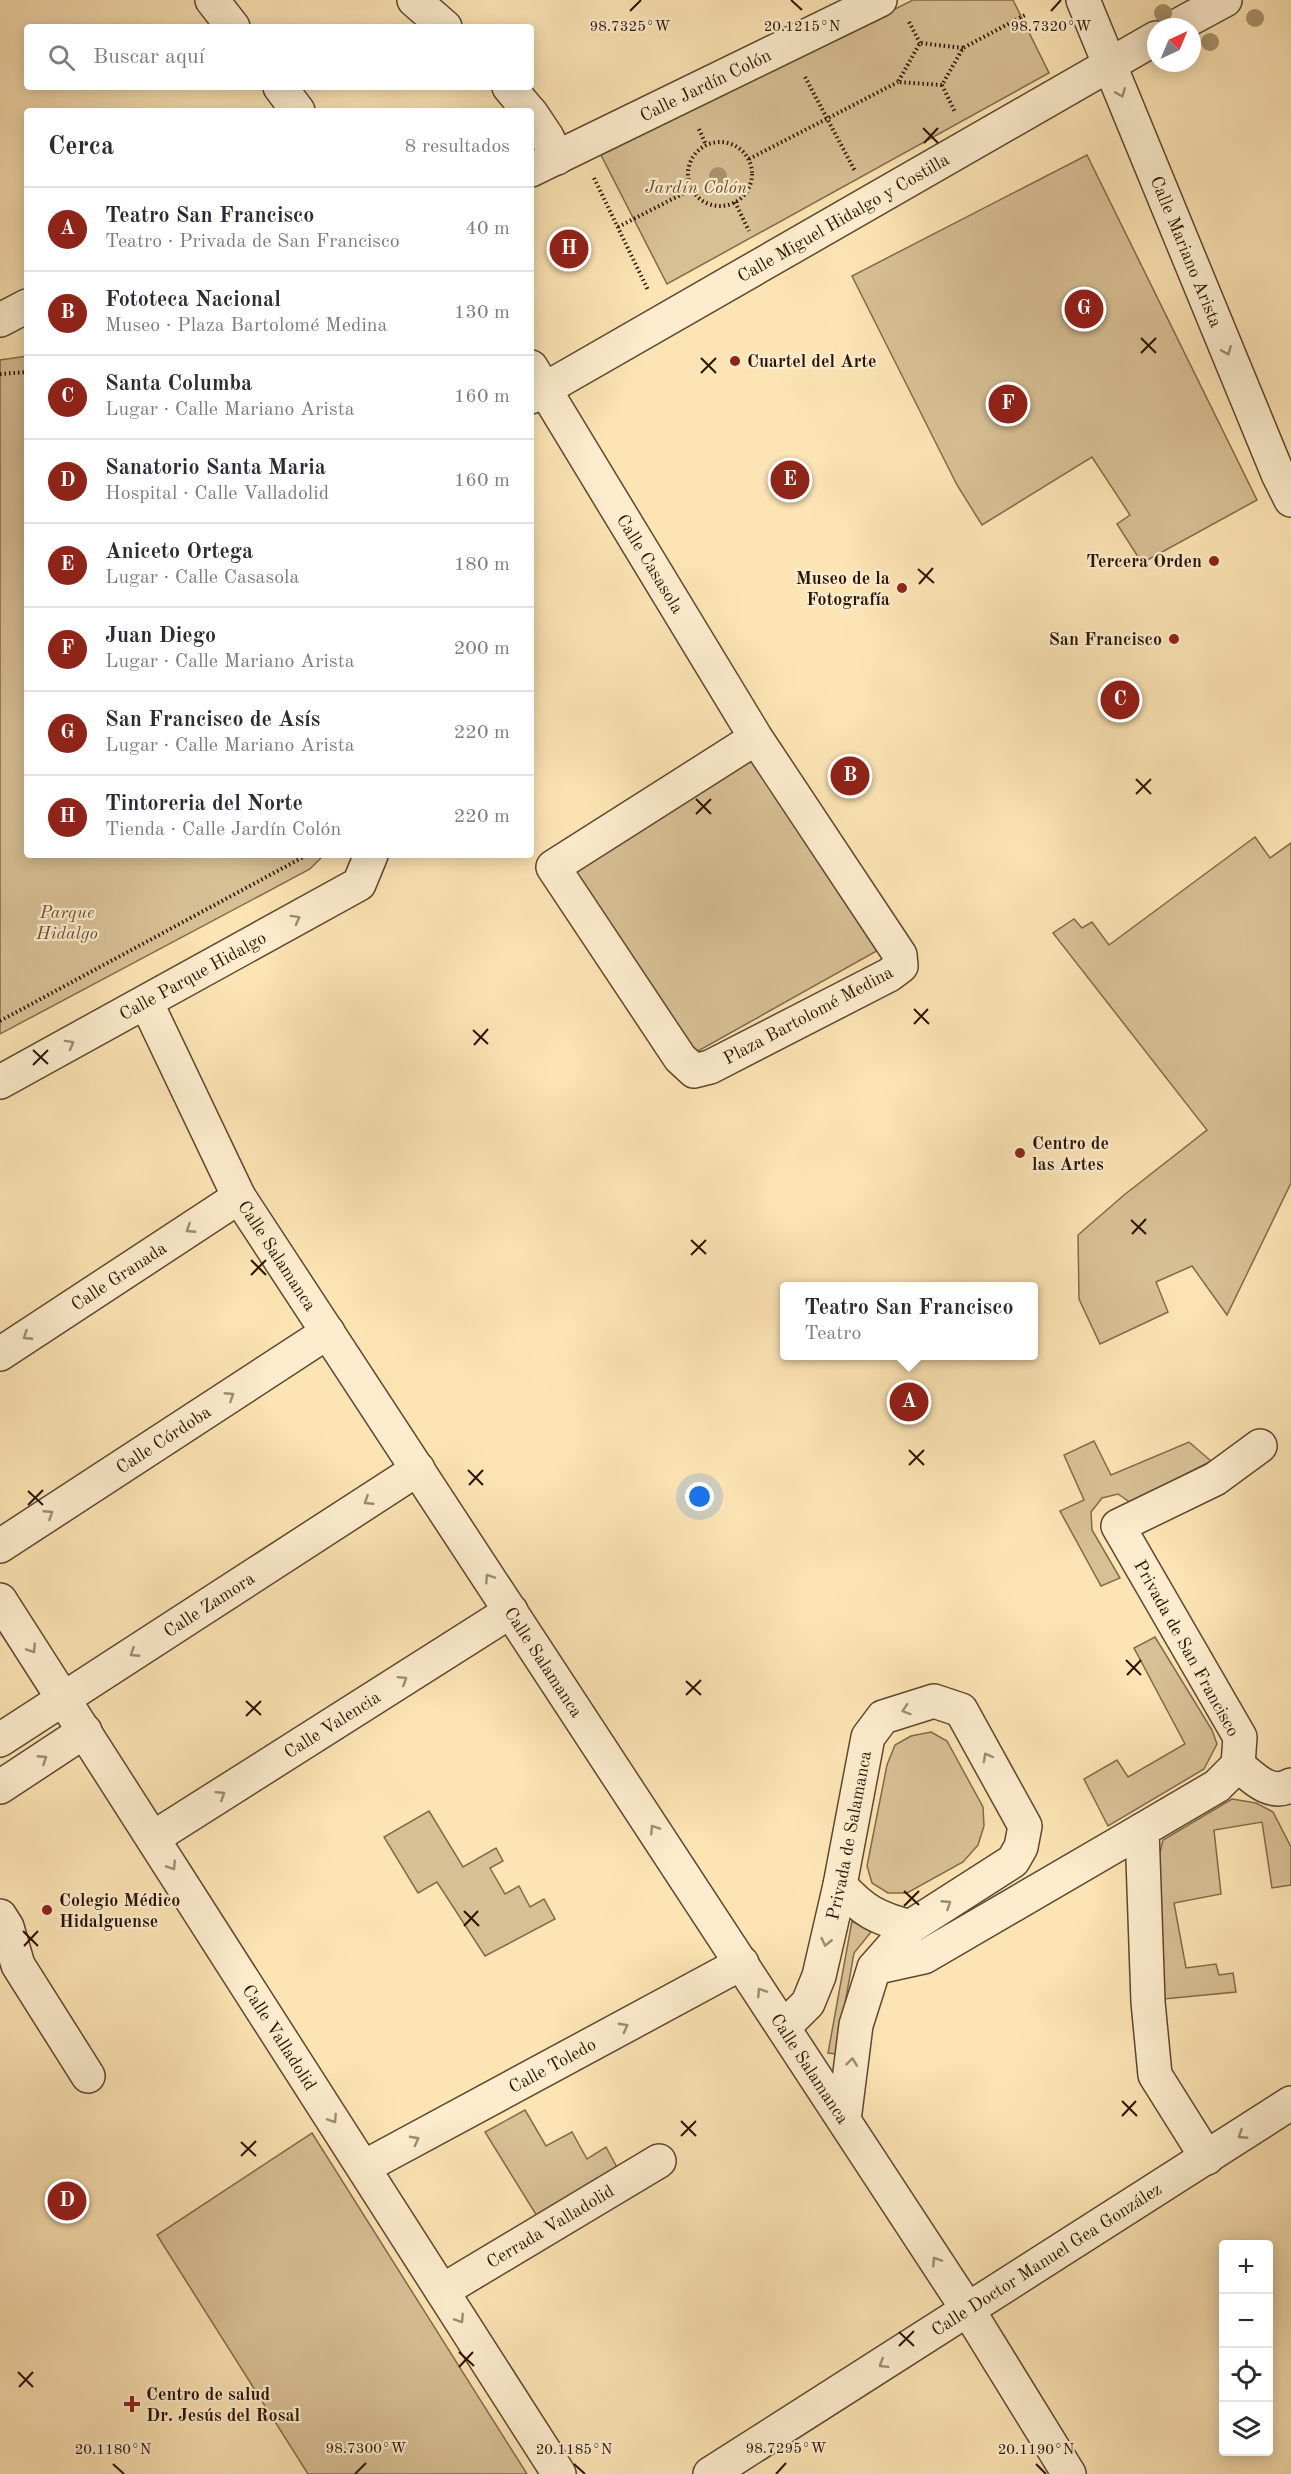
<!DOCTYPE html>
<html lang="es">
<meta charset="utf-8">
<style>
body{margin:0;font-family:"Old Standard TT",serif;background:#f7f7f7;color:#2b2b33}
.controls{position:absolute;right:18px;bottom:18px;display:grid;overflow:hidden;border-radius:6px;box-shadow:0 3px 15px #0003}
.controls button{width:54px;height:54px;display:grid;place-items:center;padding:0;border:0;border-bottom:2px solid #e1e1e2;background:#fff;color:#2b2b33;font:30px sans-serif}
.compass{position:absolute;left:1147px;top:18px;width:54px;height:54px;border-radius:50%;background:#fff;box-shadow:0 3px 15px #0003;rotate:44deg}
.you{position:absolute;left:700px;top:1497px;width:21px;height:21px;margin:-15px;border:4px solid #fff;border-radius:50%;background:#1a73e8;box-shadow:0 0 0 9px #1a73e833}
.badge{display:grid;place-items:center;width:39px;height:39px;border-radius:50%;background:#8f2418;color:#fff;font-size:20px;font-weight:700}
.pin{position:absolute;translate:-50% -50%;border:3px solid #fff;box-shadow:0 2px 6px #0006}
.popup{position:absolute;left:780px;top:1282px;width:258px;height:78px;box-sizing:border-box;display:grid;place-content:center;border-radius:6px;background:#fff;filter:drop-shadow(0 2px 4px #0005);font-size:20px;white-space:nowrap;color:#7c7c81}
.popup b{font-size:22px;color:#2b2b33}
.popup::after{content:'';position:absolute;left:50%;top:100%;margin-left:-12px;border:12px solid transparent;border-top-color:#fff}
.list{margin:0;padding:0;list-style:none}
h2{display:flex;justify-content:space-between;align-items:center;height:78px;margin:0;padding:0 24px;font-size:26px}
h2 small{font-size:20px;font-weight:400;color:#7c7c81}
.list li{display:grid;grid-template-columns:39px 1fr auto;gap:18px;align-items:center;box-sizing:border-box;height:84px;padding:0 24px;border-top:2px solid #e1e1e2}
.list b{display:block;font-size:22px;white-space:nowrap}
.list p{margin:0;font-size:20px;white-space:nowrap;color:#7c7c81}
.list em{font-size:20px;font-style:normal;color:#7c7c81}
.icon{flex:none;width:33px;height:33px;fill:none;stroke:currentColor;stroke-width:2;stroke-linecap:round;stroke-linejoin:round}
.map{position:relative;flex:none;width:1291px;height:2474px;overflow:hidden}
.search{position:absolute;background:#fff;box-shadow:0 3px 15px #0003;left:24px;top:24px;width:510px;height:66px;display:flex;align-items:center;gap:15px;box-sizing:border-box;padding:0 21px;border-radius:6px;color:#7c7c81;font-size:22px}
.panel{position:absolute;background:#fff;box-shadow:0 3px 15px #0003;left:24px;top:108px;width:510px;height:750px;border-radius:6px}
.map>svg:first-child{display:block}
.green{fill:#d8c095;stroke:#826a4a;stroke-width:1.5}
.lines{fill:none;stroke-linecap:round;stroke-linejoin:round}
.minor-casing{stroke:#5f472d;stroke-width:36}
.path{stroke:#2b1300;stroke-width:4;stroke-dasharray:1.5 3;stroke-linecap:butt}
.minor{stroke:#fdedce;stroke-width:33}
.tree{fill:#ab936e}
.oneway{stroke:#9e8b71}
.ticks{fill:none;stroke:#2b1300;stroke-width:2}
.poi-dot{fill:#8f2418;stroke:#fdedce;stroke-width:2}
.labels{text-anchor:middle;stroke-width:4.5;stroke-linejoin:round;paint-order:stroke}
.street-label{font-size:18px;fill:#2b1300;stroke:#fdedce}
.park-label{font-size:18px;font-style:italic;fill:#685034;stroke:#fdedce}
.poi-label{font-size:18px;font-weight:bold;fill:#2b1300;stroke:#fdedce;text-anchor:start}
.ticks-label{font-size:15px;text-anchor:middle;fill:#2b1300;stroke:#fdedce;stroke-width:4.5;stroke-linejoin:round;paint-order:stroke}
</style>
<div class="map">
<svg width="1291" height="2474" viewBox="0 0 1291 2474">
<rect width="100%" height="100%" fill="#fce4b4"/>
<filter id="stains"><feTurbulence type="fractalNoise" baseFrequency=".00333" numOctaves="4"/><feColorMatrix values="0 0 0 0 .2 0 0 0 0 .09 0 0 0 0 .02 0 0 0 .5 -.17"/></filter>
<radialGradient id="worn" r=".72"><stop offset=".6" stop-color="#630" stop-opacity="0"/><stop offset="1" stop-color="#630" stop-opacity=".3"/></radialGradient>
<!-- green -->
<g class="green">
<polygon points="913,0 1013,0 1049,73 667,284 601,155"/>
<polygon points="1087,155 1257,500 1142,563 1117,524 1130,515 1092,457 982,525 957,485 852,276"/>
<polygon points="27,356 27,855 324,855 310,869 0,1034 0,360"/>
<polygon points="753,754 882,948 691,1055 569,870"/>
<polygon points="1255,837 1270,858 1291,843 1291,1183 1227,1315 1192,1266 1156,1282 1168,1312 1100,1344 1079,1299 1078,1235 1124,1195 1207,1130 1053,933 1074,919 1082,928 1092,922 1109,945"/>
<polygon points="1094,1441 1111,1475 1189,1442 1211,1461 1131,1503 1118,1494 1102,1498 1091,1512 1092,1530 1120,1578 1101,1586 1060,1511 1084,1500 1064,1455"/>
<polygon points="1155,1637 1212,1730 1217,1744 1204,1769 1108,1826 1084,1779 1117,1760 1128,1777 1185,1744 1134,1648"/>
<polygon points="931,1732 947,1741 983,1807 984,1826 978,1845 963,1862 907,1893 888,1893 872,1883 867,1866 887,1765 895,1745 911,1736"/>
<polygon points="1232,1799 1256,1803 1273,1812 1291,1847 1291,1885 1272,1888 1262,1822 1214,1830 1221,1894 1174,1903 1186,1968 1216,1964 1219,1975 1233,1973 1236,1992 1164,1999 1157,1865 1163,1840"/>
<polygon points="429,1811 463,1867 496,1848 503,1861 490,1868 505,1894 519,1886 530,1907 544,1899 555,1919 485,1956 437,1882 418,1893 384,1837"/>
<polygon points="852,1921 871,1932 854,1953 836,2054 828,2053"/>
<polygon points="525,2110 546,2146 572,2132 587,2159 606,2147 620,2173 540,2221 485,2132"/>
<polygon points="312,2133 527,2474 308,2474 157,2235"/>
</g>
<g class="lines">
<!-- minor casing -->
<g class="minor-casing">
<g id="minor">
<polyline points="212,0 233,27"/>
<polyline points="414,0 445,27"/>
<path id="s1" d="M1083,0L1278,474L1291,500"/>
<polyline points="1175,27 1225,0"/>
<polyline points="280,87 298,111"/>
<polyline points="509,87 529,111"/>
<polyline points="531,113 547,137 557,158"/>
<path id="s2" d="M531,170L880,0"/>
<polyline points="0,320 27,306"/>
<path id="s3" d="M531,367L756,738L900,955L901,966L889,975L710,1067L694,1071L680,1058L553,867L756,738"/>
<path id="s4" d="M531,397L1156,38"/>
<path id="s5" d="M146,1002L239,1197L968,2310L1069,2474"/>
<path id="s6" d="M0,1082L359,884L371,855"/>
<path id="s7" d="M0,1354L239,1197"/>
<path id="s8" d="M0,1546L328,1332"/>
<path id="s9" d="M0,1600L559,2474"/>
<path id="s10" d="M0,1740L418,1469"/>
<path d="M1238,1765C1253,1778 1271,1797 1291,1785"/>
<polyline points="0,1787 85,1731"/>
<path id="s11" d="M153,1838L511,1611"/>
<path d="M840,1885C863,1911 877,1918 910,1927"/>
<polyline points="0,1916 7,1927 18,1965 88,2076"/>
<polyline points="874,1968 924,1957 1142,1830"/>
<path id="s12" d="M784,2027L808,2003L819,1976L840,1885L868,1737L883,1717L934,1701L961,1710L1025,1826L1021,1847L1013,1861L910,1927L874,1968L856,2025L844,2120"/>
<polyline points="1207,2158 1155,2075 1148,2002 1142,1830 1217,1786 1238,1765 1240,1737 1118,1526 1215,1479 1260,1446"/>
<path id="s13" d="M364,2167L742,1963"/>
<path id="s14" d="M442,2291L659,2161"/>
<path id="s15" d="M710,2474L1291,2103"/>
</g>
</g>
<!-- path -->
<g class="path">
<polyline points="909,22 920,43"/>
<polyline points="963,48 920,43 898,82 942,85 963,48 1027,14"/>
<polyline points="805,77 855,171"/>
<polyline points="942,85 955,112"/>
<polyline points="699,129 706,145"/>
<circle cx="720" cy="174" r="32"/>
<polyline points="749,159 898,82"/>
<polyline points="594,178 648,290"/>
<polyline points="735,202 749,231"/>
<polyline points="618,227 692,189"/>
<polyline points="0,374 27,372"/>
<polyline points="0,1021 307,855"/>
</g>
<!-- minor -->
<use href="#minor" class="minor"/>
</g>
<!-- trees -->
<g class="tree">
<circle cx="1163" cy="13" r="9"/>
<circle cx="1255" cy="18" r="9"/>
<circle cx="1210" cy="42" r="9"/>
<circle cx="718" cy="176" r="9"/>
</g>
<!-- one-way arrows -->
<defs><path id="oneway-chevron" d="M-2-3.5L2.5 0L-2 3.5" fill="none" stroke-width="1.6" stroke-linecap="round" stroke-linejoin="round" transform="scale(1.5)"/></defs>
<g class="oneway">
<use href="#oneway-chevron" transform="translate(1121 93) rotate(68)"/>
<use href="#oneway-chevron" transform="translate(1227 351) rotate(68)"/>
<use href="#oneway-chevron" transform="translate(296 919) rotate(-29)"/>
<use href="#oneway-chevron" transform="translate(70 1044) rotate(-29)"/>
<use href="#oneway-chevron" transform="translate(190 1229) rotate(147)"/>
<use href="#oneway-chevron" transform="translate(27 1336) rotate(147)"/>
<use href="#oneway-chevron" transform="translate(230 1396) rotate(-33)"/>
<use href="#oneway-chevron" transform="translate(368 1501) rotate(147)"/>
<use href="#oneway-chevron" transform="translate(49 1514) rotate(-33)"/>
<use href="#oneway-chevron" transform="translate(489 1578) rotate(-123)"/>
<use href="#oneway-chevron" transform="translate(32 1649) rotate(57)"/>
<use href="#oneway-chevron" transform="translate(134 1653) rotate(147)"/>
<use href="#oneway-chevron" transform="translate(403 1680) rotate(-32)"/>
<use href="#oneway-chevron" transform="translate(906 1710) rotate(162)"/>
<use href="#oneway-chevron" transform="translate(987 1757) rotate(-119)"/>
<use href="#oneway-chevron" transform="translate(43 1759) rotate(-33)"/>
<use href="#oneway-chevron" transform="translate(221 1795) rotate(-32)"/>
<use href="#oneway-chevron" transform="translate(654 1829) rotate(-123)"/>
<use href="#oneway-chevron" transform="translate(172 1866) rotate(57)"/>
<use href="#oneway-chevron" transform="translate(947 1904) rotate(-33)"/>
<use href="#oneway-chevron" transform="translate(826 1942) rotate(103)"/>
<use href="#oneway-chevron" transform="translate(761 1992) rotate(-123)"/>
<use href="#oneway-chevron" transform="translate(624 2027) rotate(-28)"/>
<use href="#oneway-chevron" transform="translate(852 2062) rotate(-83)"/>
<use href="#oneway-chevron" transform="translate(333 2119) rotate(57)"/>
<use href="#oneway-chevron" transform="translate(1242 2135) rotate(147)"/>
<use href="#oneway-chevron" transform="translate(415 2140) rotate(-28)"/>
<use href="#oneway-chevron" transform="translate(936 2261) rotate(-123)"/>
<use href="#oneway-chevron" transform="translate(460 2319) rotate(57)"/>
<use href="#oneway-chevron" transform="translate(883 2364) rotate(148)"/>
</g>
<!-- ticks -->
<path class="ticks" d="M791,0L802,10M630,11L641,0M1051,11L1061,0M923,128L938,143M924,143L938,128M1141,338L1156,353M1141,353L1156,338M701,358L716,373M701,373L716,358M918,569L934,583M919,584L933,568M1136,779L1151,794M1136,794L1151,779M696,799L711,814M696,814L711,799M914,1009L929,1024M914,1024L928,1009M473,1030L488,1044M474,1045L488,1029M33,1050L48,1064M33,1065L48,1050M1131,1220L1146,1234M1132,1234L1146,1219M691,1240L706,1254M691,1255L706,1240M251,1260L266,1275M251,1275L266,1260M909,1450L924,1465M909,1465L924,1450M468,1470L483,1485M469,1485L483,1470M28,1491L43,1505M28,1505L43,1490M1126,1660L1141,1675M1127,1675L1141,1660M686,1681L701,1695M686,1695L701,1680M246,1701L261,1715M246,1716L261,1701M904,1891L919,1905M904,1906L919,1891M464,1911L479,1926M464,1926L478,1911M23,1931L38,1946M24,1946L38,1931M1122,2101L1137,2116M1122,2116L1136,2101M681,2121L696,2136M681,2136L696,2121M241,2142L256,2156M241,2156L256,2141M899,2332L914,2346M899,2346L914,2331M459,2352L474,2366M459,2367L473,2352M18,2372L33,2387M19,2387L33,2372M113,2464L124,2474M574,2464L585,2474M1036,2464L1046,2474M355,2474L366,2463M776,2474L786,2463"/>
<!-- markers -->
<g class="poi-dot">
<circle cx="735" cy="361" r="6"/>
<circle cx="1214" cy="561" r="6"/>
<circle cx="902" cy="588" r="6"/>
<circle cx="1174" cy="639" r="6"/>
<circle cx="1020" cy="1153" r="6"/>
<circle cx="47" cy="1910" r="6"/>
<path d="M129 2395h6v6h6v6h-6v6h-6v-6h-6v-6h6z"/>
</g>
<g class="labels">
<!-- street labels -->
<g class="street-label">
<text dy="6" stroke="none"><textPath href="#s2" startOffset="194">Calle Jardín Colón</textPath></text>
<text dy="6" stroke="none"><textPath href="#s4" startOffset="360">Calle Miguel Hidalgo y Costilla</textPath></text>
<text dy="6" stroke="none"><textPath href="#s1" startOffset="272">Calle Mariano Arista</textPath></text>
<text dy="6" stroke="none"><textPath href="#s3" startOffset="230">Calle Casasola</textPath></text>
<text dy="6" stroke="none"><textPath href="#s6" startOffset="220">Calle Parque Hidalgo</textPath></text>
<text transform="translate(808 1015) rotate(-28)" y="6">Plaza Bartolomé Medina</text>
<text dy="6" stroke="none"><textPath href="#s5" startOffset="286">Calle Salamanca</textPath></text>
<text dy="6" stroke="none"><textPath href="#s7" startOffset="142">Calle Granada</textPath></text>
<text dy="6" stroke="none"><textPath href="#s8" startOffset="195">Calle Córdoba</textPath></text>
<text dy="6" stroke="none"><textPath href="#s10" startOffset="249">Calle Zamora</textPath></text>
<text transform="translate(1187 1648) rotate(61)" y="6">Privada de San Francisco</text>
<text dy="6" stroke="none"><textPath href="#s5" startOffset="772">Calle Salamanca</textPath></text>
<text dy="6" stroke="none"><textPath href="#s11" startOffset="212">Calle Valencia</textPath></text>
<text dy="6" stroke="none"><textPath href="#s12" startOffset="207">Privada de Salamanca</textPath></text>
<text dy="6" stroke="none"><textPath href="#s9" startOffset="519">Calle Valladolid</textPath></text>
<text dy="6" stroke="none"><textPath href="#s13" startOffset="214">Calle Toledo</textPath></text>
<text dy="6" stroke="none"><textPath href="#s5" startOffset="1258">Calle Salamanca</textPath></text>
<text dy="6" stroke="none"><textPath href="#s14" startOffset="126">Cerrada Valladolid</textPath></text>
<text dy="6" stroke="none"><textPath href="#s15" startOffset="399">Calle Doctor Manuel Gea González</textPath></text>
</g>
<!-- park labels -->
<g class="park-label">
<text x="696" y="193">Jardín Colón</text>
<text x="67" y="918">Parque<tspan x="67" dy="21">Hidalgo</tspan></text>
</g>
<!-- poi labels -->
<g class="poi-label">
<text x="747" y="367">Cuartel del Arte</text>
<text x="1202" y="567" text-anchor="end">Tercera Orden</text>
<text x="890" y="584" text-anchor="end">Museo de la<tspan x="890" dy="21">Fotografía</tspan></text>
<text x="1162" y="645" text-anchor="end">San Francisco</text>
<text x="1032" y="1149">Centro de<tspan x="1032" dy="21">las Artes</tspan></text>
<text x="59" y="1906">Colegio Médico<tspan x="59" dy="21">Hidalguense</tspan></text>
<text x="146" y="2400">Centro de salud<tspan x="146" dy="21">Dr. Jesús del Rosal</tspan></text>
</g>
</g>
<g class="ticks-label">
<text x="802" y="31">20.1215°N</text>
<text x="630" y="31">98.7325°W</text>
<text x="1051" y="31">98.7320°W</text>
<text x="366" y="2453">98.7300°W</text>
<text x="786" y="2453">98.7295°W</text>
<text x="113" y="2454">20.1180°N</text>
<text x="574" y="2454">20.1185°N</text>
<text x="1036" y="2454">20.1190°N</text>
</g>
<rect width="100%" height="100%" filter="url(#stains)"/>
<rect width="100%" height="100%" fill="url(#worn)"/>
</svg>
<div class="controls">
<button>+</button>
<button>−</button>
<button><svg class="icon" aria-label="locate" viewBox="0 0 24 24"><circle cx="12" cy="12" r="6"/><path d="M12 2v4M12 18v4M2 12h4M18 12h4"/></svg></button>
<button><svg class="icon" aria-label="layers" viewBox="0 0 24 24"><path d="M12 4l9 5-9 5-9-5zM3 14l9 5 9-5"/></svg></button>
</div>
<svg class="compass" viewBox="-18 -18 36 36"><path d="M0-13l5 13h-10z" fill="#e53935"/><path d="M0 13l5-13h-10z" fill="#7c7c81"/></svg>
<div class="you"></div>
<div class="pin badge" style="left:909px;top:1402px">A</div>
<div class="popup"><b>Teatro San Francisco</b>Teatro</div>
<div class="pin badge" style="left:850px;top:776px">B</div>
<div class="pin badge" style="left:1120px;top:700px">C</div>
<div class="pin badge" style="left:67px;top:2201px">D</div>
<div class="pin badge" style="left:790px;top:480px">E</div>
<div class="pin badge" style="left:1008px;top:404px">F</div>
<div class="pin badge" style="left:1084px;top:309px">G</div>
<div class="pin badge" style="left:569px;top:249px">H</div>
<div class="search"><svg class="icon" aria-label="search" viewBox="0 0 24 24"><circle cx="10" cy="10" r="6"/><path d="M15 15l6 6"/></svg>Buscar aquí</div>
<section class="panel">
<h2>Cerca<small>8 resultados</small></h2>
<ul class="list">
<li><span class="badge">A</span><div><b>Teatro San Francisco</b><p>Teatro · Privada de San Francisco</p></div><em>40 m</em></li>
<li><span class="badge">B</span><div><b>Fototeca Nacional</b><p>Museo · Plaza Bartolomé Medina</p></div><em>130 m</em></li>
<li><span class="badge">C</span><div><b>Santa Columba</b><p>Lugar · Calle Mariano Arista</p></div><em>160 m</em></li>
<li><span class="badge">D</span><div><b>Sanatorio Santa Maria</b><p>Hospital · Calle Valladolid</p></div><em>160 m</em></li>
<li><span class="badge">E</span><div><b>Aniceto Ortega</b><p>Lugar · Calle Casasola</p></div><em>180 m</em></li>
<li><span class="badge">F</span><div><b>Juan Diego</b><p>Lugar · Calle Mariano Arista</p></div><em>200 m</em></li>
<li><span class="badge">G</span><div><b>San Francisco de Asís</b><p>Lugar · Calle Mariano Arista</p></div><em>220 m</em></li>
<li><span class="badge">H</span><div><b>Tintoreria del Norte</b><p>Tienda · Calle Jardín Colón</p></div><em>220 m</em></li>
</ul>
</section>
</div>
